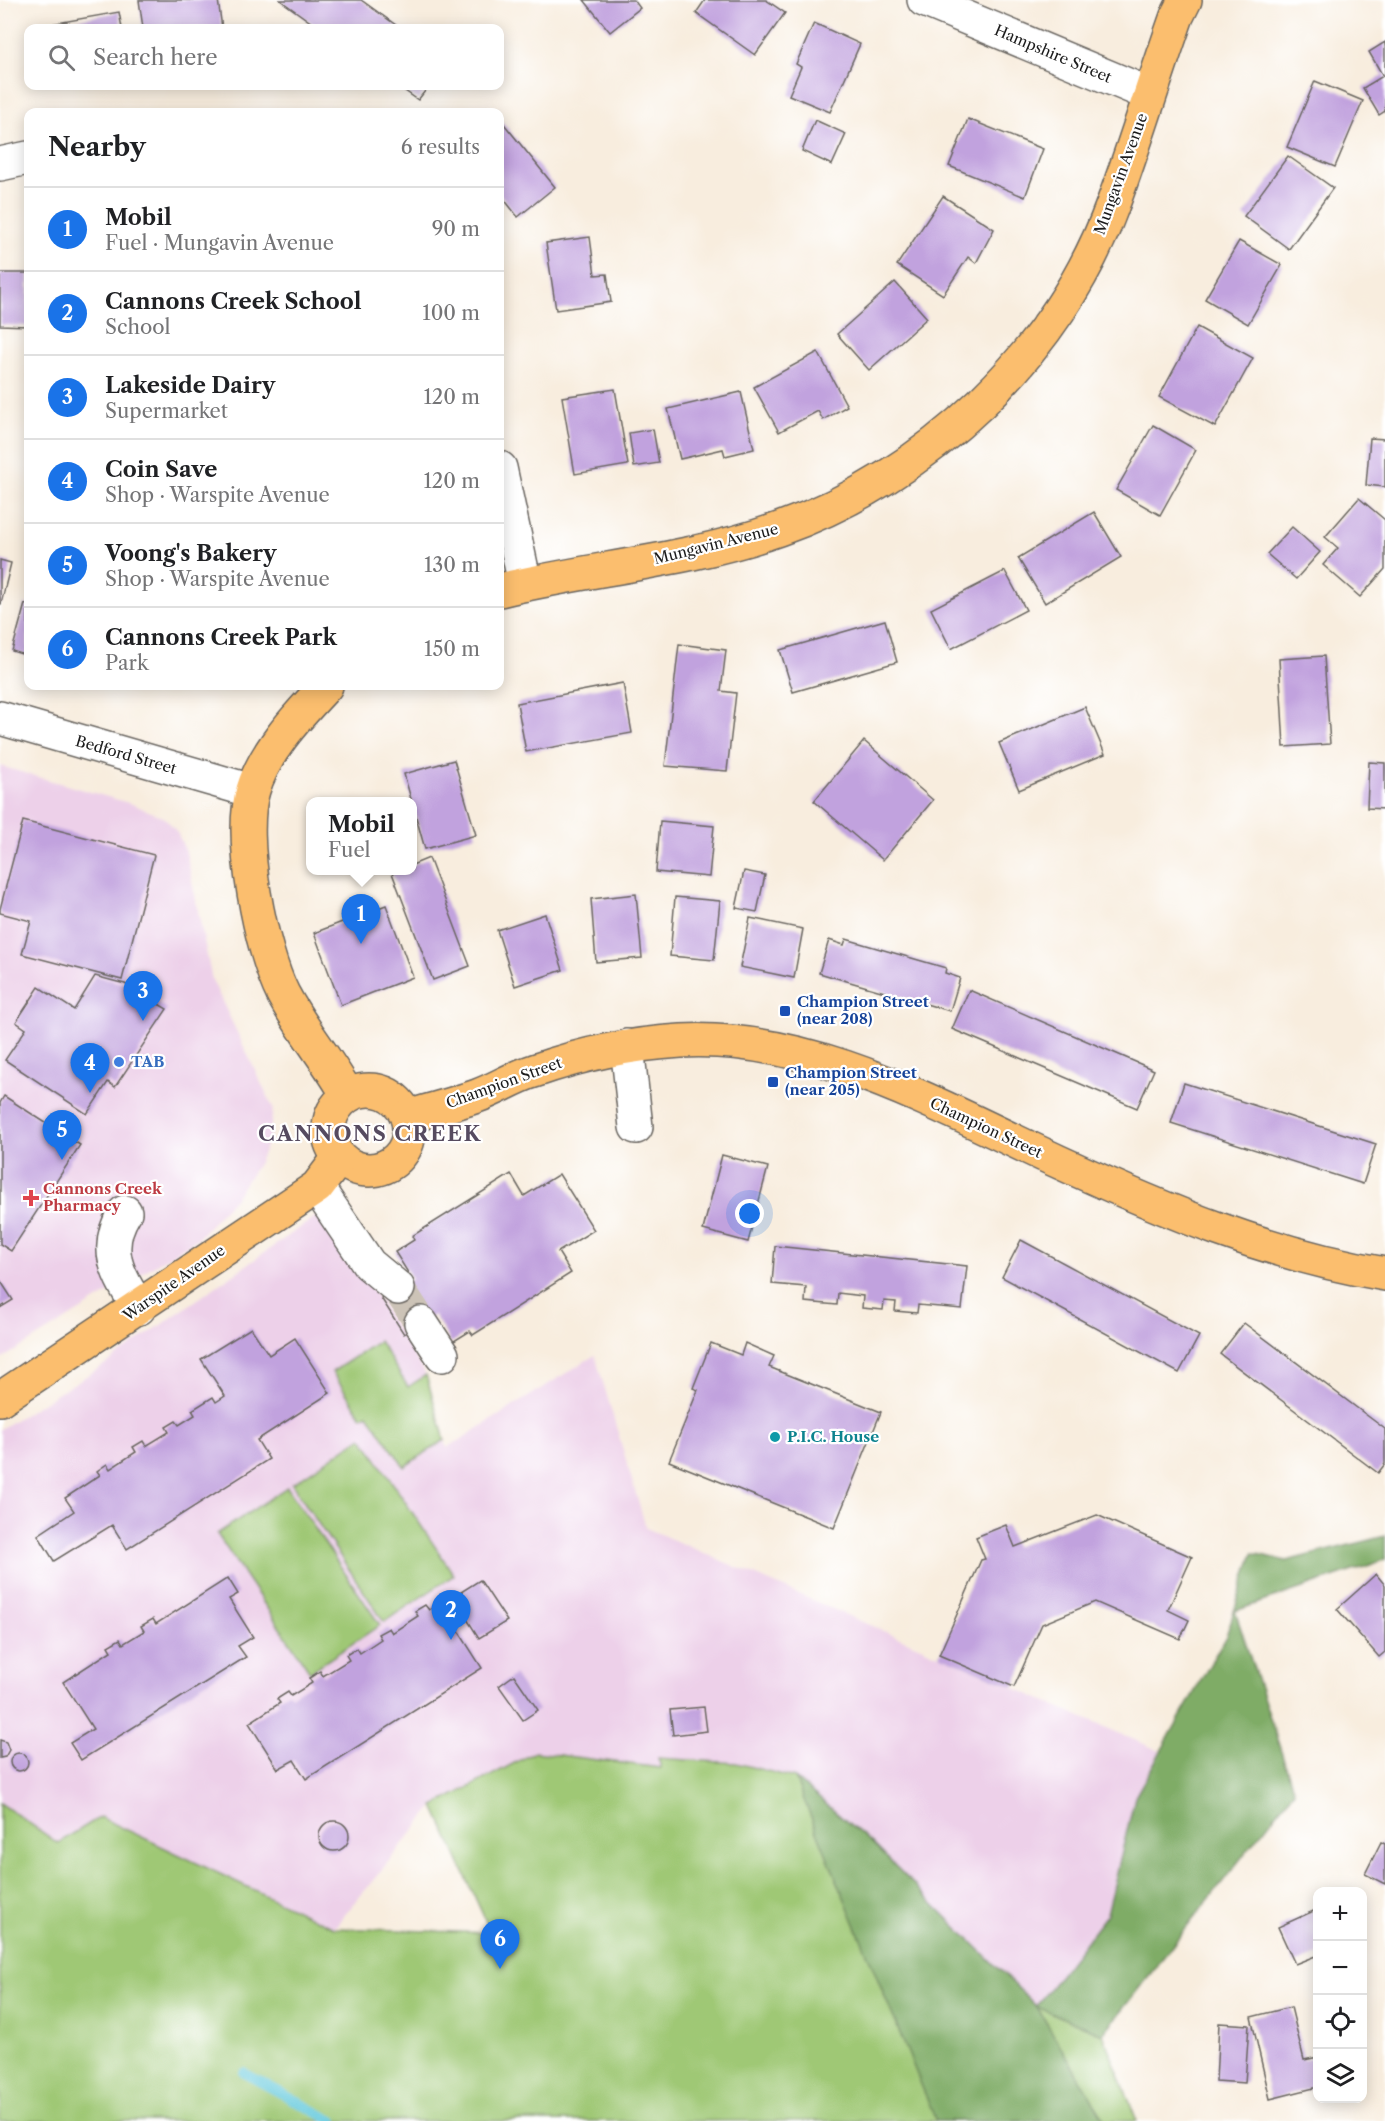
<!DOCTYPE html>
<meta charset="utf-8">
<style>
body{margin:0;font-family:"Libre Caslon Text",serif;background:#f6f6f6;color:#202124}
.controls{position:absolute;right:18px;bottom:18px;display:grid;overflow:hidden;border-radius:12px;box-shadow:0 3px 15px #0003}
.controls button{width:54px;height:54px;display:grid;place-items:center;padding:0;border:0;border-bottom:2px solid #e0e0e0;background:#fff;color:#202124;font:30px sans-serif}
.you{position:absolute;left:750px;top:1214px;width:21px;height:21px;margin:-15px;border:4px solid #fff;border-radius:50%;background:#1a73e8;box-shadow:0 0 0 9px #1a73e833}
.badge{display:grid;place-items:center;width:39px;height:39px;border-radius:50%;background:#1a73e8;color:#fff;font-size:20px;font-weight:700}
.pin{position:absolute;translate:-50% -50px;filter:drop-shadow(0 2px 3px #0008)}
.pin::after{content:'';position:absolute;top:32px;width:21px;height:18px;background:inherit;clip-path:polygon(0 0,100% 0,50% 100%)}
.popup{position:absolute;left:306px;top:797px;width:111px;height:78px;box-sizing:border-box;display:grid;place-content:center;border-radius:12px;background:#fff;filter:drop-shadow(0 2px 4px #0005);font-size:20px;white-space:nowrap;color:#757577}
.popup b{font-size:22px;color:#202124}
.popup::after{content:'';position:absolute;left:50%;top:100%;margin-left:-12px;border:12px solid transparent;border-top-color:#fff}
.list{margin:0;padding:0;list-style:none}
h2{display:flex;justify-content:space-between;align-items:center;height:78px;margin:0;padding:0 24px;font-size:26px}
h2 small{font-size:20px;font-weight:400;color:#757577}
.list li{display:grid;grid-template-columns:39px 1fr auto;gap:18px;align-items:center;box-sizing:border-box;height:84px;padding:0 24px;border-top:2px solid #e0e0e0}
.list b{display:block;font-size:22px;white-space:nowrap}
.list p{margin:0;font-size:20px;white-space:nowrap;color:#757577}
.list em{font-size:20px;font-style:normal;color:#757577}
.icon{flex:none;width:33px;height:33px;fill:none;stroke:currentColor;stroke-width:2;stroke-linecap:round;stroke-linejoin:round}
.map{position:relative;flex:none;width:1385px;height:2121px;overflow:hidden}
.search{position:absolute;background:#fff;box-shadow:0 3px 15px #0003;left:24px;top:24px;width:480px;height:66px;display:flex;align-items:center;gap:15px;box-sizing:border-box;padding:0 21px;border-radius:12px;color:#757577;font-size:22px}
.panel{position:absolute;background:#fff;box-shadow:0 3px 15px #0003;left:24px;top:108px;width:480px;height:582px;border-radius:12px}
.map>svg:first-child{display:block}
.built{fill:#edd0e9}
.green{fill:#9fc875;stroke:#5e7248;stroke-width:1.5}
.forest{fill:#7fac66;stroke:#4e6441;stroke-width:1.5}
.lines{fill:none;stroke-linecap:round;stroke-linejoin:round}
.stream{stroke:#5fc7db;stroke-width:10}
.building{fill:#c1a2de}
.minor-tunnel{stroke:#ccc3b7;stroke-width:33;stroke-dasharray:33 16;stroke-linecap:butt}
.minor-casing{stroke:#696560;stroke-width:36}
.major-casing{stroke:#696560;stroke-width:36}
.minor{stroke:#fff;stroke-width:33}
.major{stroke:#fbbe6e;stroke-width:33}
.transit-dot{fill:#1a4fb4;stroke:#fff;stroke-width:2}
.shop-dot{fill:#3f7fe0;stroke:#fff;stroke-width:2}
.health-dot{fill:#e0444e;stroke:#fff;stroke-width:2}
.culture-dot{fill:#0f9aa8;stroke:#fff;stroke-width:2}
.labels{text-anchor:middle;stroke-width:4.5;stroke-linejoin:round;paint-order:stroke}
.street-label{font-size:15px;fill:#1c1c1c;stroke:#fff}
.transit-label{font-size:15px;font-weight:bold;fill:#164399;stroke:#fff;text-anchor:start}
.shop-label{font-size:15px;font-weight:bold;fill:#366cbe;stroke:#fff;text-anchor:start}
.health-label{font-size:15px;font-weight:bold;fill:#be3a42;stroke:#fff;text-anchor:start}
.culture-label{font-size:15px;font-weight:bold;fill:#0d838f;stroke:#fff;text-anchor:start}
.district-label{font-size:21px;font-weight:bold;letter-spacing:1.5px;fill:#564b60;stroke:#fff}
</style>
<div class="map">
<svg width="1385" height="2121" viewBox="0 0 1385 2121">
<rect width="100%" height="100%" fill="#fff"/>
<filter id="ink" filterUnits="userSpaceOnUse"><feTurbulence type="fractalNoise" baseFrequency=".0167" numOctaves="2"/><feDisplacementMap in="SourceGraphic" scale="12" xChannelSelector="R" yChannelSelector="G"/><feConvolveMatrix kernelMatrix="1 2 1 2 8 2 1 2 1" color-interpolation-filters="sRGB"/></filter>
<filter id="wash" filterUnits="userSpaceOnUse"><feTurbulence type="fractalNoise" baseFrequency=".008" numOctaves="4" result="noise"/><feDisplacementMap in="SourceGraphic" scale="24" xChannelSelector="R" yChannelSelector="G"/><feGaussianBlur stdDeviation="1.35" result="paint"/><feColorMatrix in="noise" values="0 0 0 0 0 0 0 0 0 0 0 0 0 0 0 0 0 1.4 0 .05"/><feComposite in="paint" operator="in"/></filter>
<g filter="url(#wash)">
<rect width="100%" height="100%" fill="#f8edde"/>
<!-- built -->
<g class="built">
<polygon points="0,766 132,804 165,818 177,832 186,852 212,980 273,1108 269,1139 258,1164 236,1196 197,1239 0,1360"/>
<polygon points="324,1211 426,1375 447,1448 595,1355 646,1528 1160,1751 1135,1797 1107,1914 1036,2006 872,1843 795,1778 736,1763 659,1758 661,1768 535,1752 434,1806 334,1928 100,1817 58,1843 0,1803 0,1429 101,1367"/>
</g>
<!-- green -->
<g class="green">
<polygon points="379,1341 408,1387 426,1375 445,1440 404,1467 368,1414 362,1417 332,1372"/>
<polygon points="362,1437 454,1575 384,1622 292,1484"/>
<polygon points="287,1487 380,1625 310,1672 217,1534"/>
<polygon points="535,1752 661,1768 658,1758 736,1763 795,1778 872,1843 1036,2006 1103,2034 1137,2121 0,2121 0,1803 58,1843 100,1817 334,1928 491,1933 434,1806"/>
</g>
<!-- forest -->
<polygon class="forest" points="1385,1536 1385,1560 1235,1611 1294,1791 1103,2034 1037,2007 1105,2121 936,2121 795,1778 872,1843 1036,2006 1107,1914 1135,1797 1226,1636 1253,1553 1286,1561"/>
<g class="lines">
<!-- stream -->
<polyline class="stream" points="244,2073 333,2121"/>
</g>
<g id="blocks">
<!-- building -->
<g class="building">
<polygon points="139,0 218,0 222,28 143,28"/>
<polygon points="280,0 361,0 400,28 319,28"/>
<polygon points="584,0 634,0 640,8 610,32"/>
<polygon points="705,0 766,0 785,13 755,55 696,13"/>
<polygon points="119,12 122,28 46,28 45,25"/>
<polygon points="814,23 860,44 830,112 789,95 801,67 796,64"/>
<polygon points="1385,42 1385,111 1379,115 1363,88 1383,76 1369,52"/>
<polygon points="1315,81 1363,101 1335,167 1287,147"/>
<polygon points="398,86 429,86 418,100"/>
<polygon points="500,119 555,187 518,217 500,194"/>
<polygon points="968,119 1043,149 1025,197 949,166"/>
<polygon points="815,120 846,134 832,165 802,151"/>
<polygon points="1288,156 1333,188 1289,249 1244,216"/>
<polygon points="943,196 994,229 976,263 968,257 943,295 897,265"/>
<polygon points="590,237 595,275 607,274 611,302 556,310 546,243"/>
<polygon points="1239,241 1282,265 1248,324 1205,299"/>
<polygon points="0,273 28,273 28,326 0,325"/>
<polygon points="895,282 927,318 869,370 837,334"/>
<polygon points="1197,327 1253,358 1215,427 1159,397"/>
<polygon points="818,352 847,406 823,420 818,411 779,432 754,387"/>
<polygon points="615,389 628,465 575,474 562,397"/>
<polygon points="741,392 754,449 725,456 723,449 680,459 668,409"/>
<polygon points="1153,425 1196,450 1160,515 1116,490"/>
<polygon points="653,429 659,463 634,467 629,433"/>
<polygon points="1370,438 1385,439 1385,487 1366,485"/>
<polygon points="1359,498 1385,520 1385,569 1360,597 1323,565 1338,548 1325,537"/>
<polygon points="1094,512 1121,557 1045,603 1018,558"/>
<polygon points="1292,527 1320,552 1296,579 1267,554"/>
<polygon points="0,560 11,563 1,604 0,604"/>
<polygon points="1005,571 1026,610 951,649 931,609"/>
<polygon points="25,604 28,605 28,656 12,651"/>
<polygon points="885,620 897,662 793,692 780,650"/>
<polygon points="679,644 726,650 721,691 736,693 727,771 665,766"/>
<polygon points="1324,656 1330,744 1284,747 1279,659"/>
<polygon points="623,683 632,733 526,752 517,703"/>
<polygon points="1085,707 1105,754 1019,790 999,743"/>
<polygon points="864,741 933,800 883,860 814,801"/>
<polygon points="454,760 476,835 425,849 404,774"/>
<polygon points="1369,762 1385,763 1385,809 1367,808"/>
<polygon points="23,821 154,855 122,980 22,954 31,921 0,913 0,909"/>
<polygon points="660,821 714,826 709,877 656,872"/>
<polygon points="429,858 470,966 433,980 392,873 412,870 412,865"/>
<polygon points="744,871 765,875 757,912 736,908"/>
<polygon points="636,894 642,958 596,962 591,899"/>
<polygon points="675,897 720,901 714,960 670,956"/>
<polygon points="386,905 413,977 341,1005 314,933"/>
<polygon points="545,914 563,970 515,986 497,930"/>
<polygon points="750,918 803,929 794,978 740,967"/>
<polygon points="846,939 946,968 945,973 960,978 950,1011 819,973 829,940 844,945"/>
<polygon points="95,976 125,984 167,1009 115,1087 108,1082 87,1114 5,1060 26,1029 16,1022 39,987 74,1010"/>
<polygon points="969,990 1154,1070 1137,1108 952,1029"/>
<polygon points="1184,1083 1376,1144 1363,1184 1171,1123"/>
<polygon points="4,1096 80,1145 11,1251 0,1244 0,1103"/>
<polygon points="722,1155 768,1167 748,1242 703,1230"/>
<polygon points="511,1174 524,1196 559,1174 594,1230 558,1252 571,1273 473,1335 470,1331 451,1343 434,1315 404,1334 381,1298 412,1279 395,1252 414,1240 412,1236"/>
<polygon points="1021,1240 1199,1336 1179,1373 1002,1277"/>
<polygon points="775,1246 967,1266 962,1309 918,1305 917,1313 895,1311 896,1302 884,1301 883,1310 862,1308 863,1296 838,1293 837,1305 805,1302 806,1287 772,1284"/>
<polygon points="0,1280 13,1300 0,1308"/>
<polygon points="1244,1323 1385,1429 1385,1464 1378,1473 1220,1354"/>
<polygon points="251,1328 269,1355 295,1338 330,1393 257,1440 269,1459 127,1549 112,1525 54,1561 38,1535 74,1511 65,1498 100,1475 97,1471 107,1464 110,1469 136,1452 133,1447 143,1441 146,1446 169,1432 166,1427 176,1421 179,1425 195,1415 192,1410 213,1397 216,1402 225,1396 201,1359"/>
<polygon points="711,1343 741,1355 745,1343 774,1356 769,1367 881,1412 834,1528 669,1461 698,1390 693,1388"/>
<polygon points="1097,1515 1192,1557 1168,1610 1189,1620 1180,1639 1095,1602 1042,1624 1014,1687 939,1655 981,1560 985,1559 976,1537 1006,1525 1015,1547"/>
<polygon points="1376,1574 1385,1585 1385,1652 1379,1657 1337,1609"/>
<polygon points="228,1578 238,1594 229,1599 253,1637 238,1646 246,1657 81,1760 70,1743 93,1729 63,1682 111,1651 108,1646 120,1639 123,1644 144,1631 141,1626 153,1619 156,1624"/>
<polygon points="480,1580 507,1621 479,1638 453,1597"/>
<polygon points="440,1602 482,1668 306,1779 294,1760 278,1769 249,1723 280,1703 277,1699 288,1692 291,1696 312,1683 309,1678 320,1671 323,1676 349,1660 346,1655 357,1648 360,1653 381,1639 378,1634 389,1628 392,1633 418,1616 415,1611 425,1605 429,1610"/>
<polygon points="514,1675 538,1710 523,1720 499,1686"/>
<polygon points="704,1707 707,1731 673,1735 670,1710"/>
<polygon points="0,1740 6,1742 9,1750 5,1757 0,1758"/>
<circle cx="19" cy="1762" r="9"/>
<circle cx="334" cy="1836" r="15"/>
<polygon points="1381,1842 1385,1844 1385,1884 1365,1874"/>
<polygon points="1318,1909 1318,1955 1295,1964 1278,1927"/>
<polygon points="1291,2007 1304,2060 1318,2057 1318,2087 1270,2099 1251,2017"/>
<polygon points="1219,2023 1249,2025 1245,2083 1216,2081"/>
</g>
</g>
</g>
<g filter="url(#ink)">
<use href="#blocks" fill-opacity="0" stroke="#696560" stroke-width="1.5"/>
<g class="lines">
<!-- minor-tunnel -->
<polyline class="minor-tunnel" points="398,1288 421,1323"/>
<!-- minor casing -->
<g class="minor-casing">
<g id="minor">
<polyline points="924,0 1149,94"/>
<polyline points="0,164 28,158"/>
<polyline points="500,468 525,584"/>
<polyline points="0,718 252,791"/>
<polyline points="627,1046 636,1127"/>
<polyline points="317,1187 369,1264 398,1288"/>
<path d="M125,1212C102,1249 118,1275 139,1308"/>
<polyline points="421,1323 442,1355"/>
</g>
</g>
<!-- major casing -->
<g class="major-casing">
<g id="major">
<path d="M500,590C592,568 689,561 779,529C927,477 1059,353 1113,204C1136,142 1155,78 1177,16L1185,0"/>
<path d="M326,686C298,716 265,750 253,790C238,837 261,951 283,994C302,1030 328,1060 347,1094"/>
<circle cx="369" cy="1130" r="40"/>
<path d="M407,1117C431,1110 454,1104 477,1096C497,1089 514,1077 534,1071C582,1054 630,1044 681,1041C815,1034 939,1107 1057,1161C1163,1210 1270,1255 1385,1274"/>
<polyline points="0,1399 317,1187 339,1158"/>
</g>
</g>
<!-- minor -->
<use href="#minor" class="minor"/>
<!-- major -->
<use href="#major" class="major"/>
</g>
</g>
<!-- markers -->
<g class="transit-dot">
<rect x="779" y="1005" width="12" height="12" rx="3"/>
<rect x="767" y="1076" width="12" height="12" rx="3"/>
</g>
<circle class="shop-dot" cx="119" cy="1062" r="6"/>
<path class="health-dot" d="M28 1189h6v6h6v6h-6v6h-6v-6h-6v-6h6z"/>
<circle class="culture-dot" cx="775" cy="1437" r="6"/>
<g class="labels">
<!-- street labels -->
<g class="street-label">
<text transform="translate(1053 54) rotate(23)" y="5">Hampshire Street</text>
<text transform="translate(1121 174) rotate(-70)" y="5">Mungavin Avenue</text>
<text transform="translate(716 544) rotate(-14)" y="5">Mungavin Avenue</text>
<text transform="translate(126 755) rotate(16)" y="5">Bedford Street</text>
<text transform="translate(504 1083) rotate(-20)" y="5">Champion Street</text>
<text transform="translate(986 1128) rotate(25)" y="5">Champion Street</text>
<text transform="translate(174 1283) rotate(-35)" y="5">Warspite Avenue</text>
</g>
<!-- transit labels -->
<g class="transit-label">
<text x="797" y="1007">Champion Street<tspan x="797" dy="17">(near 208)</tspan></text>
<text x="785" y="1078">Champion Street<tspan x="785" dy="17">(near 205)</tspan></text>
</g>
<!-- shop labels -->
<g class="shop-label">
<text x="131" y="1067">TAB</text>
</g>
<!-- health labels -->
<g class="health-label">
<text x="43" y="1194">Cannons Creek<tspan x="43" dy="17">Pharmacy</tspan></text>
</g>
<!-- culture labels -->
<g class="culture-label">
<text x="787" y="1442">P.I.C. House</text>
</g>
<!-- district labels -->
<g class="district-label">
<text x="370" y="1141">CANNONS CREEK</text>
</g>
</g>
</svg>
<div class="controls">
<button>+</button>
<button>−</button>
<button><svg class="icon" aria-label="locate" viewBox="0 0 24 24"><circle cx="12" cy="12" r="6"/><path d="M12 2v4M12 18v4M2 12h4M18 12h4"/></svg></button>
<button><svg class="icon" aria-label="layers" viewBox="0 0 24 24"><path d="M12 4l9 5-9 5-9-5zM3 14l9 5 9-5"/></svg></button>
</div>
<div class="you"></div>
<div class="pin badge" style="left:361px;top:944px">1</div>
<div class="popup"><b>Mobil</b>Fuel</div>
<div class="pin badge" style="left:451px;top:1640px">2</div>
<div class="pin badge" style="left:143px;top:1021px">3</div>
<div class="pin badge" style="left:90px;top:1093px">4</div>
<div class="pin badge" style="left:62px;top:1160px">5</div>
<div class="pin badge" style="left:500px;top:1969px">6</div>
<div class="search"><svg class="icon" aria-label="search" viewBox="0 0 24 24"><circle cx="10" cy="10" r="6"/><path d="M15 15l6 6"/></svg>Search here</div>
<section class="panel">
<h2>Nearby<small>6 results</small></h2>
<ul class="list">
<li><span class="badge">1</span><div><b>Mobil</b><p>Fuel · Mungavin Avenue</p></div><em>90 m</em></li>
<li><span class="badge">2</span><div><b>Cannons Creek School</b><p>School</p></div><em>100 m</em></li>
<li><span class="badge">3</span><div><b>Lakeside Dairy</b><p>Supermarket</p></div><em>120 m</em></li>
<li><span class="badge">4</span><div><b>Coin Save</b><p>Shop · Warspite Avenue</p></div><em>120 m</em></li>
<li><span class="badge">5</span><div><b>Voong's Bakery</b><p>Shop · Warspite Avenue</p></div><em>130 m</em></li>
<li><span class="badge">6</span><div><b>Cannons Creek Park</b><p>Park</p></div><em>150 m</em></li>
</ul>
</section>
</div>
